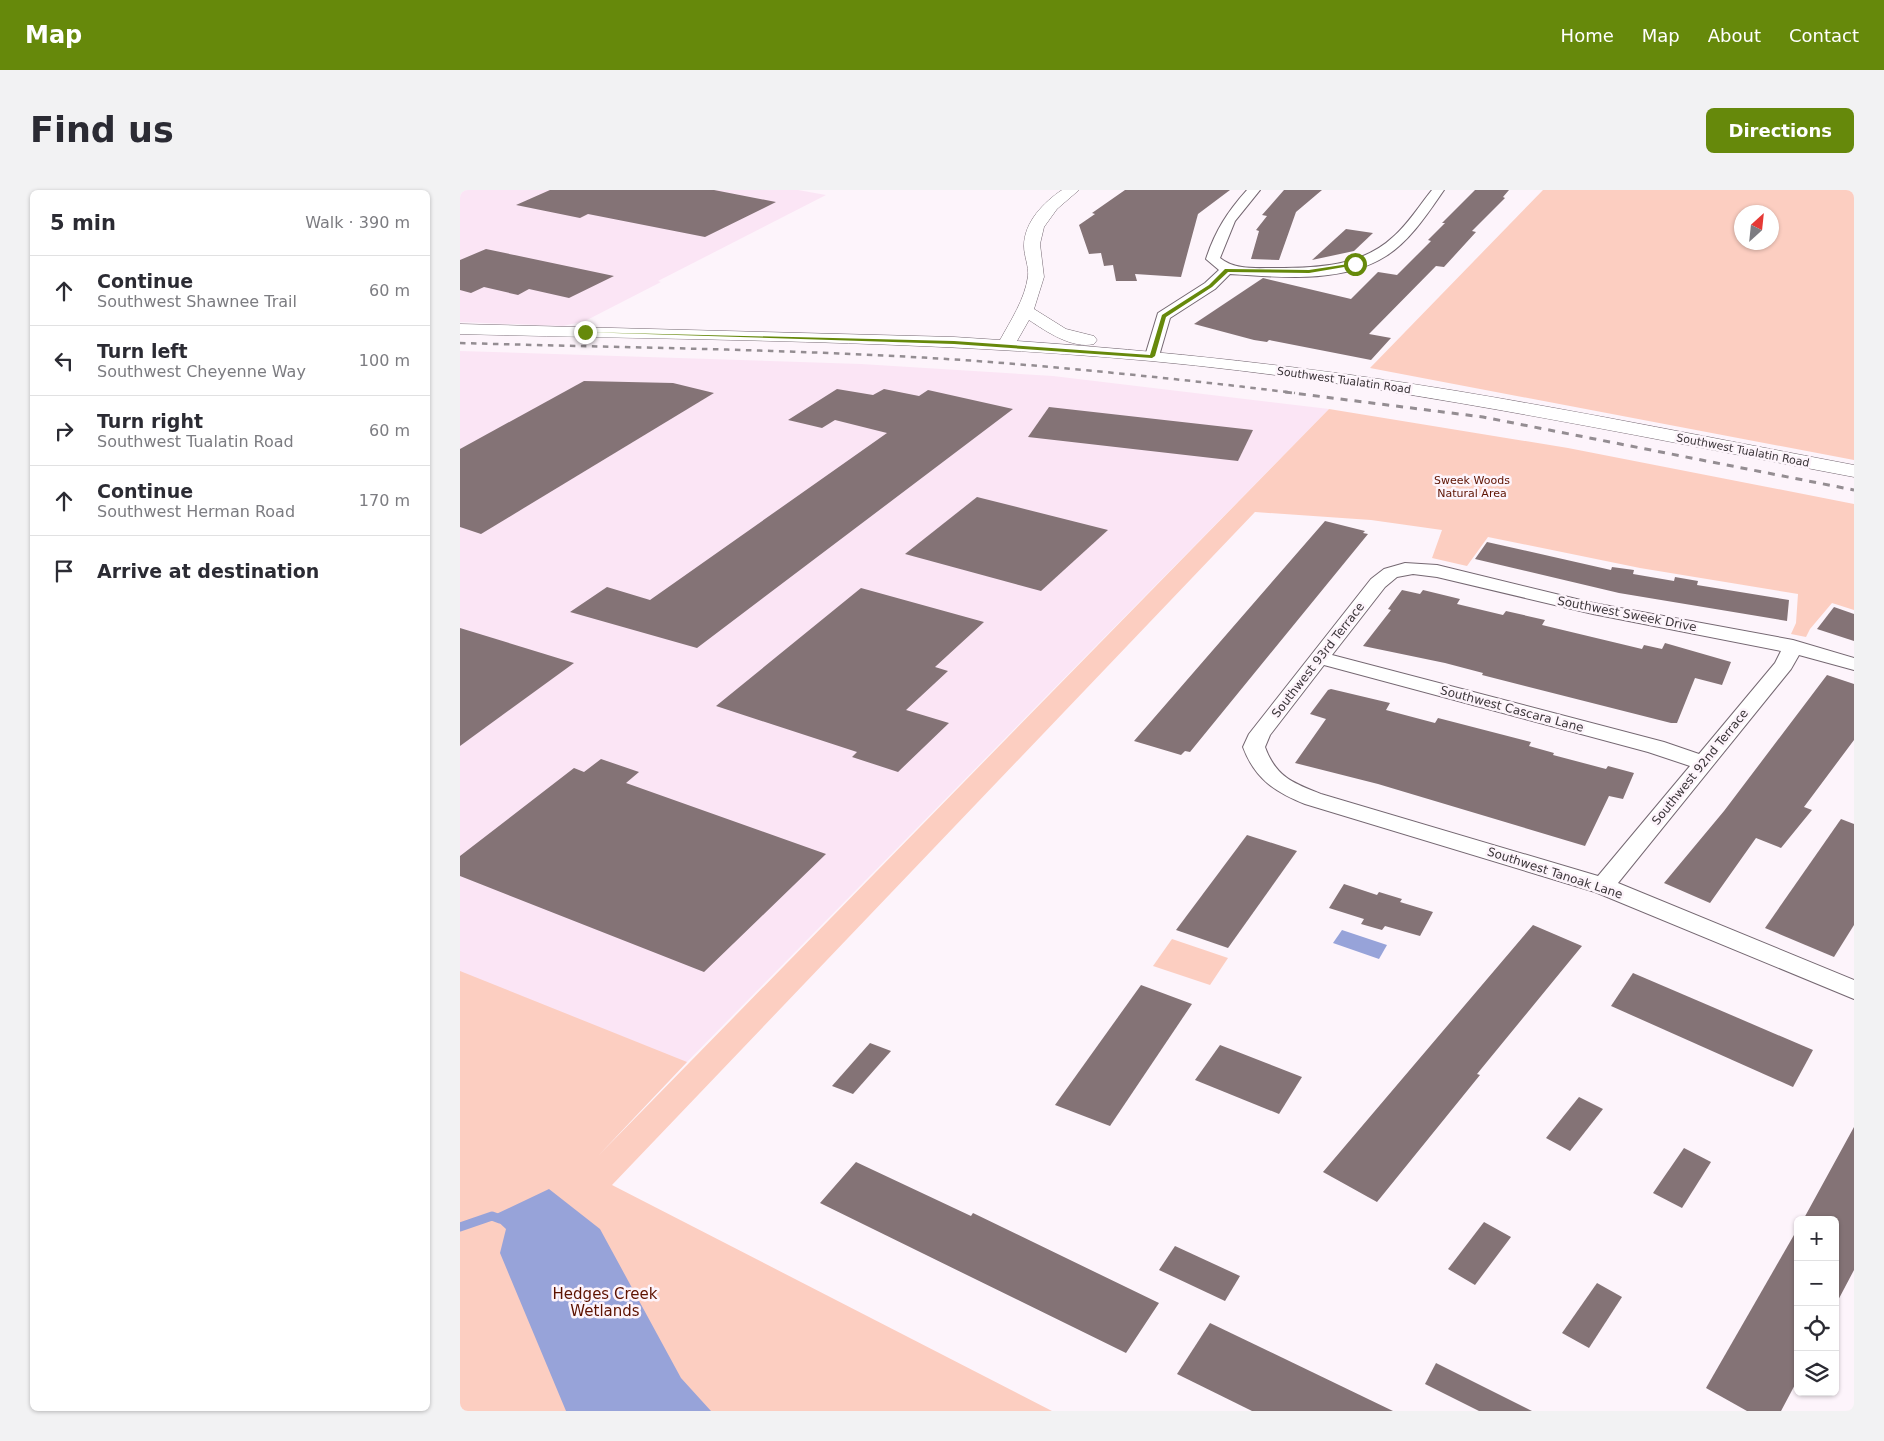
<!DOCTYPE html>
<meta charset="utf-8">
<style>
body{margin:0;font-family:"DejaVu Sans",sans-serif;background:#f2f2f3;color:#2b2b33}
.controls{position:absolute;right:15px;bottom:15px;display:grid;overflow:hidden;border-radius:8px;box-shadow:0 1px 4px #0004}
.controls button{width:45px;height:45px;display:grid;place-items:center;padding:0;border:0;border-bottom:1px solid #e1e1e2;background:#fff;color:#2b2b33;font:25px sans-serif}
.compass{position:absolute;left:1274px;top:15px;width:45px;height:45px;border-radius:50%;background:#fff;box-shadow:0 1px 4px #0004;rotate:27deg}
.stop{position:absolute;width:15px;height:15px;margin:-11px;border:4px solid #66890b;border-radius:50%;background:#fff}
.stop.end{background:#66890b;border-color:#fff;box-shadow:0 1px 5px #0008}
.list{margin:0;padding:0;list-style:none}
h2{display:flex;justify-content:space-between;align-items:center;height:65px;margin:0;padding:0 20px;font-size:21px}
h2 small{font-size:16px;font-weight:400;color:#7c7c81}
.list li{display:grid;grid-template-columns:32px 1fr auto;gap:15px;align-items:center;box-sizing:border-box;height:70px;padding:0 20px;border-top:1px solid #e1e1e2}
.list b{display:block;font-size:19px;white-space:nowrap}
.list p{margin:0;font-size:16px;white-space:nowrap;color:#7c7c81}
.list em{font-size:16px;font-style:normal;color:#7c7c81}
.icon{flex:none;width:28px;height:28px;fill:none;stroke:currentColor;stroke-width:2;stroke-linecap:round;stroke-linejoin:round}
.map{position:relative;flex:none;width:1394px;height:1221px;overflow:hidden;border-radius:8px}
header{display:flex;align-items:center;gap:30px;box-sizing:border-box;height:70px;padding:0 25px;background:#66890b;color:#fff}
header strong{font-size:24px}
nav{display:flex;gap:28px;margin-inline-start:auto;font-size:18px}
.intro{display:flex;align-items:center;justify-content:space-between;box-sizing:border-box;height:120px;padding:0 30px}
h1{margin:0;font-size:35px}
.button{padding:12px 22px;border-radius:8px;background:#66890b;color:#fff;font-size:18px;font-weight:700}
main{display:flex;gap:30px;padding:0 30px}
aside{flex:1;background:#fff;border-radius:8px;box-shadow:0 1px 4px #0004}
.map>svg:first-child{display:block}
.built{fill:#fbe5f5}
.green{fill:#fccec1;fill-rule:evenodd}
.water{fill:#97a3d9}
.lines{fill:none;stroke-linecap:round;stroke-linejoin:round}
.stream{stroke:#97a3d9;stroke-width:9}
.building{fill:#847376}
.minor-casing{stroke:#756872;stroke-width:2}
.secondary-casing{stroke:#756872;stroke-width:1}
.minor{fill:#fff;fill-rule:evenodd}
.secondary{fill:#fff;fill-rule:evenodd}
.rail-far1{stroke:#948d92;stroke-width:2.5;stroke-dasharray:5.5 5.5;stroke-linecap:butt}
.rail{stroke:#948d92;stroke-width:3;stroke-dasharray:7 7;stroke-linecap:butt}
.route{fill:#66890b}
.labels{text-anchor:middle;stroke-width:5;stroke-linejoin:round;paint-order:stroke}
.far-street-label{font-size:11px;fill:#3a3438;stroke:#fdf4fb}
.far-park-label{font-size:11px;fill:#5d1200;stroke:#fdf4fb}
.street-label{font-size:12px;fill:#3a3438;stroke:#fdf4fb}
.near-park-label{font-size:15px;fill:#5d1200;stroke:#fdf4fb}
</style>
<header>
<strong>Map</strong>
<nav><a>Home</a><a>Map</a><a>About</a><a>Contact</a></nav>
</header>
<div class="intro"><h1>Find us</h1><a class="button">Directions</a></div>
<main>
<aside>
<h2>5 min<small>Walk · 390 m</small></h2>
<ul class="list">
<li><svg class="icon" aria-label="ahead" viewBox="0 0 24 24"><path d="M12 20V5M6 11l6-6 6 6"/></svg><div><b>Continue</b><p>Southwest Shawnee Trail</p></div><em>60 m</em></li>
<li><svg class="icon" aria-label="left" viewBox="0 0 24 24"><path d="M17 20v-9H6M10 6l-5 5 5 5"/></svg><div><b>Turn left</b><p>Southwest Cheyenne Way</p></div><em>100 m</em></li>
<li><svg class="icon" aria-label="right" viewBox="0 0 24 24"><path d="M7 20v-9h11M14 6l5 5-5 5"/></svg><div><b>Turn right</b><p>Southwest Tualatin Road</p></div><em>60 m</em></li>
<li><svg class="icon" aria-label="ahead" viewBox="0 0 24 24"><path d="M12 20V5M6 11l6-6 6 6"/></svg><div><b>Continue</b><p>Southwest Herman Road</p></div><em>170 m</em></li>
<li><svg class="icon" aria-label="arrive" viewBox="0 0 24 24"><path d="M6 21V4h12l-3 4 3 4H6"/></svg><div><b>Arrive at destination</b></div></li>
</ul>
</aside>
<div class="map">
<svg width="1394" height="1221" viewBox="0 0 1394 1221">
<rect width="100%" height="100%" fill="#fdf4fb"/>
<!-- built -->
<g class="built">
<polygon points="0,0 338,0 366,5 198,91 201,92 125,131 103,136 0,132"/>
<polygon points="0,161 401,174 593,186 869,219 227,872 69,1036 0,1019"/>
</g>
<!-- green -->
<g class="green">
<path d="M1083,0H1394V270L910,178ZM1312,22V52H1282V22Z"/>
<polygon points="869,219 1108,258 1394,314 1394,420 1372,413 1350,439 1346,447 1331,444 1336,433 1338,404 1180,378 1028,347 1007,376 972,368 982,340 911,330 795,322 152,995 592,1221 0,1221 0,781 227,872 138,966"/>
<polygon points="712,749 768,768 750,795 693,776"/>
</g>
<!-- water -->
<g class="water">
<polygon points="882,740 927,755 919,769 873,753"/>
<polygon points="89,999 140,1039 221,1188 251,1221 106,1221 40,1063 46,1039 32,1026"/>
</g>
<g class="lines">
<!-- stream -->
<polyline class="stream" points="0,1037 32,1026 40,1029"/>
</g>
<!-- building -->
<g class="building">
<polygon points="90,0 254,0 316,12 245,47 128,24 120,28 56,15"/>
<polygon points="665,0 770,0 738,24 721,87 675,84 677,91 656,91 653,75 644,76 641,63 629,64 619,35 635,24 632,23"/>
<polygon points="824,0 862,0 836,22 819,70 791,69 799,41 796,40 807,26 802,25"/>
<polygon points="1015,0 1049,0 1043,7 1045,8 1012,41 1016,42 984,77 976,76 909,144 931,148 911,170 809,150 807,152 794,150 734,134 803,88 891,109 918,82 937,85 971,51 968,50 985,33 982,33"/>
<polygon points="886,39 913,43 894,61 852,70"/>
<polygon points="26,59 154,86 109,108 69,99 58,105 24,97 11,103 0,100 0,70"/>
<polygon points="124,191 213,193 254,203 21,344 0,337 0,259"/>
<polygon points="377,199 413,205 424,199 459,206 468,200 553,219 237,458 110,422 147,397 190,410 427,243 375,230 362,238 328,230"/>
<polygon points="589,217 793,240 778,271 568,247"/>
<polygon points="517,307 648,340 581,401 445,364"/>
<polygon points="865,331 905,341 903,343 908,344 730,562 725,561 721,565 674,551"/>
<polygon points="1027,352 1151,380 1152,377 1174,380 1173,384 1214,391 1215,387 1238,391 1237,395 1329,410 1327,431 1159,403 1015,369"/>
<polygon points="401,398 524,432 475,477 488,481 446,520 489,533 438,582 392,567 397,562 256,516"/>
<polygon points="942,400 960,404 963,400 1000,409 997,414 1043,425 1046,421 1085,430 1082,435 1182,459 1184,455 1202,459 1205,453 1271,472 1262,495 1235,488 1217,533 1211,533 1022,485 1023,483 985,473 903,456 931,420 928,419"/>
<polygon points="1374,417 1394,424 1394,451 1357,439"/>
<polygon points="0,438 114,473 0,556"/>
<polygon points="1367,485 1394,494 1394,550 1344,617 1352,620 1321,658 1296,648 1250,713 1204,693 1264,621"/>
<polygon points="871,499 930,513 926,520 975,533 978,528 1071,552 1069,556 1094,563 1093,565 1146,579 1148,576 1174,583 1163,609 1149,606 1125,656 918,594 835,573 866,529 850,524 868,500"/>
<polygon points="141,569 179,582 166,593 366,664 244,782 0,686 0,666 114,578 124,582"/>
<polygon points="1381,629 1394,634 1394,735 1374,767 1305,738"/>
<polygon points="787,645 837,661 768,758 716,740"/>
<polygon points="884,694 917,705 919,702 942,709 940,712 973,722 960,746 925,736 922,740 901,734 904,729 869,718"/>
<polygon points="1073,735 1122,756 1017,884 1020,885 917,1012 863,982"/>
<polygon points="1173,783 1353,860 1333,897 1151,816"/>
<polygon points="681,795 732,814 650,936 595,915"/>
<polygon points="410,853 431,861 393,904 372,896"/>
<polygon points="760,855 842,887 819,924 735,890"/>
<polygon points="1119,907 1143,919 1110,961 1086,948"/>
<polygon points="1394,937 1394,1080 1375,1116 1375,1030 1343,1030"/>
<polygon points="1224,958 1251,972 1222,1018 1193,1003"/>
<polygon points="396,972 511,1026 513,1023 699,1113 666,1163 360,1013"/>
<polygon points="1024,1032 1051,1047 1015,1095 988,1079"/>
<polygon points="1338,1038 1338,1189 1321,1221 1287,1221 1246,1198"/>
<polygon points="715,1056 780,1086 765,1111 699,1080"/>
<polygon points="1137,1093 1162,1107 1129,1158 1102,1143"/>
<polygon points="750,1133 933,1221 792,1221 717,1184"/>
<polygon points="976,1173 1072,1221 1019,1221 965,1194"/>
</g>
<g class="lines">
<!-- minor casing -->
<g class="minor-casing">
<g id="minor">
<path d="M787,0H800L775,31L760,68C775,80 795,78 814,78C856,78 901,77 933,47C948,34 959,16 972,0H984C968,23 950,51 926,66C882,94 820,87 770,84L755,99L710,128L699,166L697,169H687L685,166L698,123L745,93L759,80L746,69C755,41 768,21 787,0Z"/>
<path d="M945,373L977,375L1133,413L1333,450L1394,468V480L1339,465L1331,479L1158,693L1394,790V809L1135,702L845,614C815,602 795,589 783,557L789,544L911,389L924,379ZM953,384L977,387L1133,424L1321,461L1315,473L1239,564L1204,552L872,465L925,397L937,387ZM864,475L1188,562L1230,576L1138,686L861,604C833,593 816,587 805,557L810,545Z"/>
</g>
</g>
<!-- secondary casing -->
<g class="secondary-casing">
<path id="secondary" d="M602,0H619L597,19L584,37L580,54L584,87L574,119L606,139L634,146L637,150L634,154C612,159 587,142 569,130L557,151C705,161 851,177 997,201C1129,223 1262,250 1394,275V287C1161,243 927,193 691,171C461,150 230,150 0,144V134L494,147L540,150C551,130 565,109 568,86C569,76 564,66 564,56C564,32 584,12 602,0Z"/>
</g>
<!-- minor -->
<use href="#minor" class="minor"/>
<!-- secondary -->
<use href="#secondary" class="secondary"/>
<!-- rail-far1 -->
<path class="rail-far1" d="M0,153C172,158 345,159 517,171C623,179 729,190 835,203"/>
<!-- rail -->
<polyline class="rail" points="825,202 1023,227 1394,300"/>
</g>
<!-- route -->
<polygon class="route" points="895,73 896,75 849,83 768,82 752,97 706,127 695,166 692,168 494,154 122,142 494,151 690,165 702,125 749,95 765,79 849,80"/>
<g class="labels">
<!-- far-street labels -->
<g class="far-street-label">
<text transform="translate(884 190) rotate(8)" y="4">Southwest Tualatin Road</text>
<text transform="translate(1283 260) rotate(11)" y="4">Southwest Tualatin Road</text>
</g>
<!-- far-park labels -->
<g class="far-park-label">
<text x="1012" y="294">Sweek Woods<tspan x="1012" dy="13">Natural Area</tspan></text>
</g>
<!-- street labels -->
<g class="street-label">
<text transform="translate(1167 424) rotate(11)" y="4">Southwest Sweek Drive</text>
<text transform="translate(858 470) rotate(-52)" y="4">Southwest 93rd Terrace</text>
<text transform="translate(1052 519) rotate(15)" y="4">Southwest Cascara Lane</text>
<text transform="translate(1240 577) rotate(-51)" y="4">Southwest 92nd Terrace</text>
<text transform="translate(1095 683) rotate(18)" y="4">Southwest Tanoak Lane</text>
</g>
<!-- near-park labels -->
<g class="near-park-label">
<text x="145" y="1109">Hedges Creek<tspan x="145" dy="17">Wetlands</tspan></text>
</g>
</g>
</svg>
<div class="controls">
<button>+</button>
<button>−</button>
<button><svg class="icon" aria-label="locate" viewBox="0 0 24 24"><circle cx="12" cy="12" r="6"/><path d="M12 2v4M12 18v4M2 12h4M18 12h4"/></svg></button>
<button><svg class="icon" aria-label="layers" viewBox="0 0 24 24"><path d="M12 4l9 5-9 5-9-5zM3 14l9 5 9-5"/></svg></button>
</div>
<svg class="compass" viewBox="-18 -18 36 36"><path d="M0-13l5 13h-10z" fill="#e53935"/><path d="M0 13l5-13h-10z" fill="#7c7c81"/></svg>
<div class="stop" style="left:895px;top:74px"></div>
<div class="stop end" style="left:125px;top:142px"></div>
</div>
</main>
